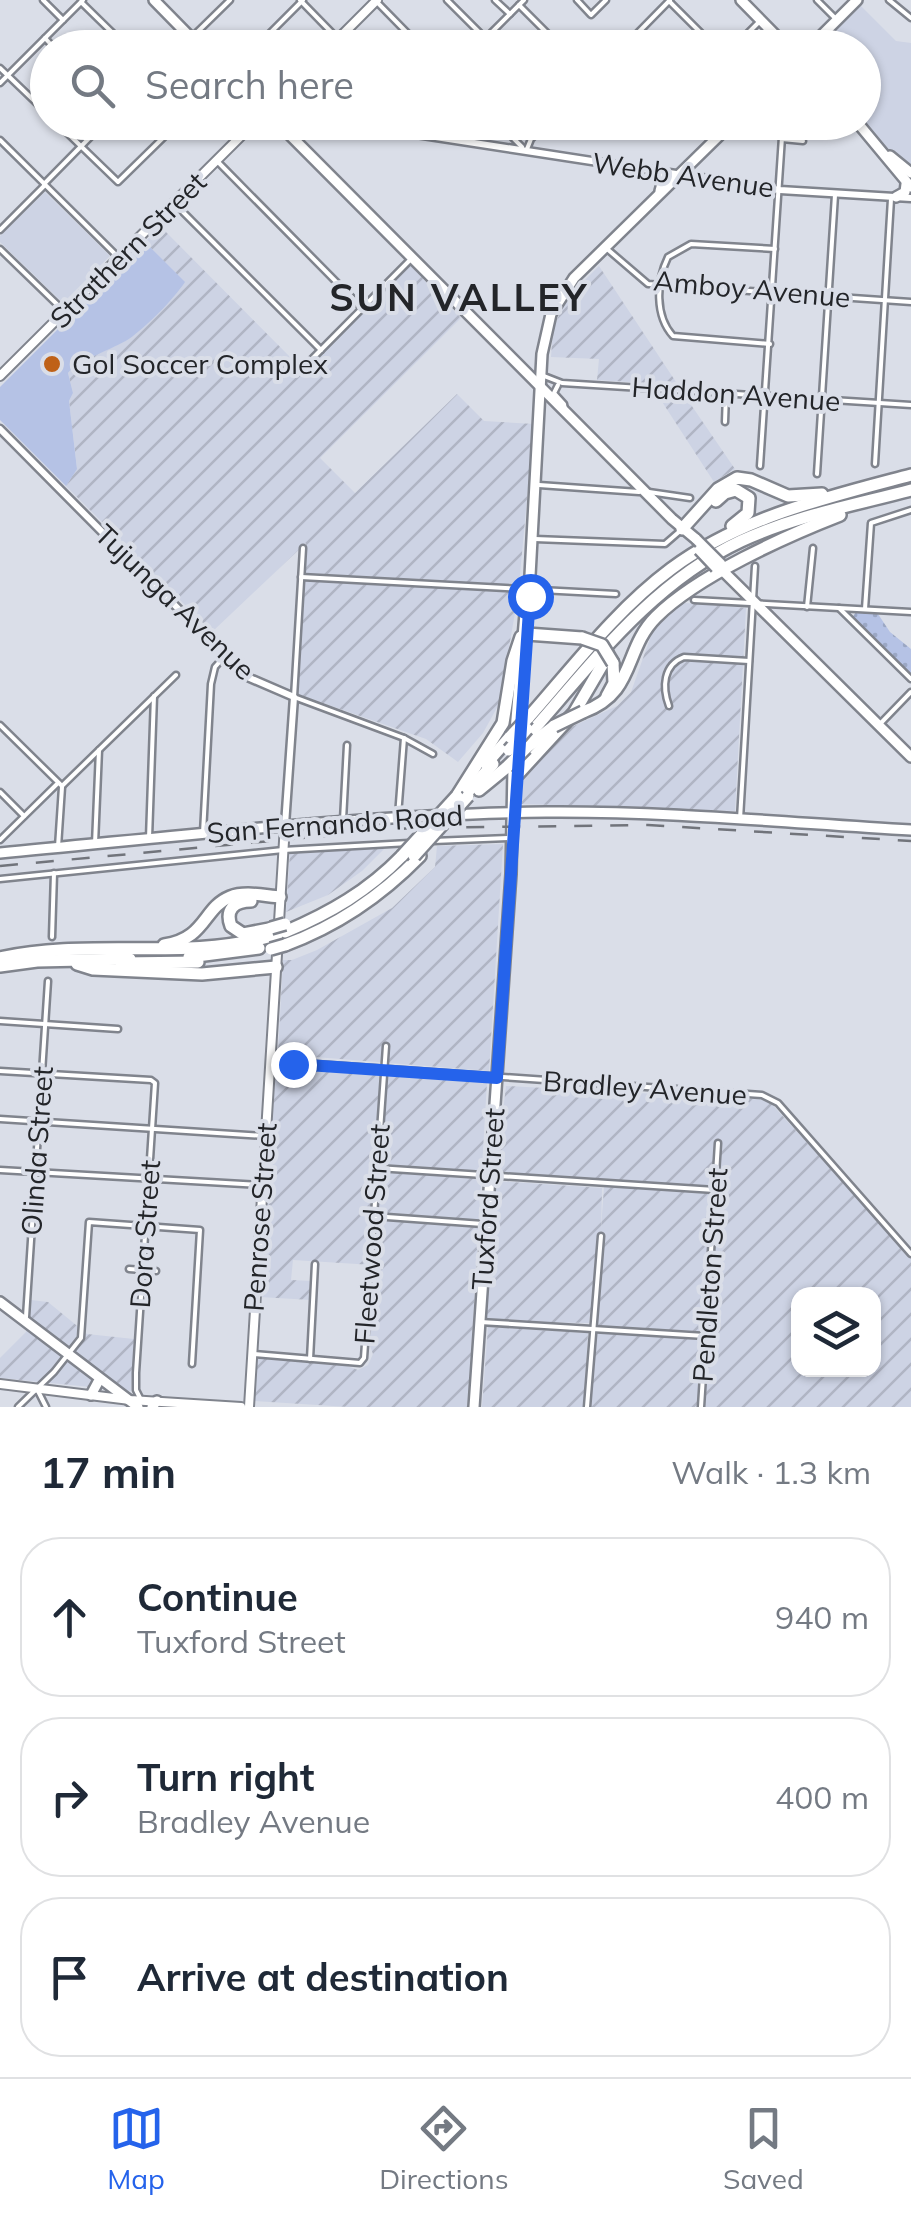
<!DOCTYPE html>
<meta charset="utf-8">
<style>
body{margin:0;font-family:Mulish,sans-serif;background:#f2f2f3;color:#1f2937}
.controls{position:absolute;right:30px;bottom:30px;display:grid;overflow:hidden;border-radius:20px;box-shadow:0 2px 8px #0004}
.controls button{width:90px;height:90px;display:grid;place-items:center;padding:0;border:0;border-bottom:2px solid #e0e1e3;background:#fff;color:#1f2937;font:50px sans-serif}
.stop{position:absolute;width:30px;height:30px;margin:-22px;border:8px solid #2563eb;border-radius:50%;background:#fff}
.stop.end{background:#2563eb;border-color:#fff;box-shadow:0 2px 10px #0008}
.list{margin:0;padding:0;list-style:none}
h2{display:flex;justify-content:space-between;align-items:center;height:130px;margin:0;padding:0 40px;font-size:42px}
h2 small{font-size:32px;font-weight:400;color:#747a83}
.list li{display:grid;grid-template-columns:65px 1fr auto;gap:30px;align-items:center;box-sizing:border-box;height:160px;margin:0 20px 20px;padding:0 20px;border:2px solid #e0e1e3;border-radius:40px}
.list b{display:block;font-size:38px;white-space:nowrap}
.list p{margin:0;font-size:32px;white-space:nowrap;color:#747a83}
.list em{font-size:32px;font-style:normal;color:#747a83}
.icon{flex:none;width:55px;height:55px;fill:none;stroke:currentColor;stroke-width:2;stroke-linecap:round;stroke-linejoin:round}
.map{position:relative;flex:none;width:911px;height:1407px;overflow:hidden}
.search{position:absolute;background:#fff;box-shadow:0 2px 8px #0004;left:30px;right:30px;top:30px;height:110px;display:flex;align-items:center;gap:25px;box-sizing:border-box;padding:0 35px;border-radius:55px;color:#747a83;font-size:38px}
.sheet{height:670px;background:#fff}
nav{display:flex;justify-content:space-around;align-items:center;box-sizing:border-box;height:140px;border-top:2px solid #e0e1e3;background:#fff;font-size:28px;color:#747a83}
nav a{display:grid;justify-items:center;gap:5px}
nav .on{color:#2563eb}
.map>svg:first-child{display:block}
.built{fill:#cdd3e4}
.industrial{fill:url(#industrial-furrows);fill-rule:evenodd}
.grass{fill:url(#grass-dots)}
.park{fill:#b5c2e5}
.lines{fill:none;stroke-linecap:round;stroke-linejoin:round}
.minor-casing{stroke:#80848d;stroke-width:9}
.tertiary-casing{stroke:#80848d;stroke-width:11}
.secondary-casing{stroke:#80848d;stroke-width:12}
.primary-casing{stroke:#80848d;stroke-width:14}
.motorway-casing{stroke:#80848d;stroke-width:16}
.minor{stroke:#fff;stroke-width:4}
.tertiary{stroke:#fff;stroke-width:6}
.secondary{stroke:#fff;stroke-width:8}
.primary{stroke:#fff;stroke-width:9}
.motorway{stroke:#fff;stroke-width:11}
.rail{stroke:#71747b;stroke-width:2.5;stroke-dasharray:18 18;stroke-linecap:butt}
.primary-bridge-casing{stroke:#80848d;stroke-width:14;stroke-linecap:butt}
.motorway-bridge-casing{stroke:#80848d;stroke-width:16;stroke-linecap:butt}
.primary-bridge{stroke:#fff;stroke-width:9}
.motorway-bridge{stroke:#fff;stroke-width:11}
.route{stroke:#2563eb;stroke-width:12}
.poi-dot{fill:#bf6117;stroke:#dadee8;stroke-width:4}
.labels{text-anchor:middle;stroke-width:8;stroke-linejoin:round;paint-order:stroke}
.street-label{font-size:28px;fill:#232529;stroke:#dadee8}
.poi-label{font-size:28px;fill:#232529;stroke:#dadee8;text-anchor:start}
.district-label{font-size:38px;font-weight:bold;letter-spacing:2.5px;fill:#232529;stroke:#dadee8}
</style>
<div class="map">
<svg width="911" height="1407" viewBox="0 0 911 1407">
<defs>
<pattern id="industrial-furrows" width="10" height="10" patternUnits="userSpaceOnUse" patternTransform="scale(2.5)"><rect width="10" height="10" fill="#cdd3e4"/><path d="M-1 1l2-2M0 10L10 0M9 11l2-2" fill="none" stroke="#b0b5c4"/></pattern>
<pattern id="grass-dots" width="8" height="8" patternUnits="userSpaceOnUse" patternTransform="scale(2.5)"><rect width="8" height="8" fill="#b5c2e5"/><path d="M2 2h.1M6 6h.1" fill="none" stroke="#9ba7c4" stroke-width="1.8" stroke-linecap="round"/></pattern>
</defs>
<rect width="100%" height="100%" fill="#dadee8"/>
<!-- built -->
<g class="built">
<polygon points="859,4 896,41 911,43 911,169 894,155 864,121 864,48 817,48"/>
<polygon points="45,192 110,256 63,303 0,242 0,236"/>
</g>
<!-- industrial -->
<g class="industrial">
<polygon points="160,226 300,367 405,260 461,318 320,458 355,493 457,394 484,421 534,424 518,596 499,704 483,733 458,762 426,739 297,694 306,543 212,632 66,486 77,468 69,401 73,393 68,373 74,365 129,339 184,282 145,242"/>
<polygon points="599,266 678,385 597,380 599,359 551,357 553,328 563,307 571,294"/>
<polygon points="657,394 685,396 735,469 714,482"/>
<polygon points="685,603 746,608 735,811 521,804 521,777 565,730 617,706 631,692 653,630 671,610"/>
<polygon points="503,844 489,1071 278,1054 283,960 292,960 317,950 392,908 435,867 437,846"/>
<polygon points="387,846 362,871 328,895 286,912 290,853"/>
<polygon points="273,1068 487,1082 468,1407 349,1407 253,1401 255,1356 347,1366 358,1370 368,1365 373,1354 370,1346 373,1265 293,1260 291,1280 313,1281 311,1300 260,1297"/>
<path d="M506,1086L768,1100L911,1257V1407H702L712,1262L706,1335L594,1327L604,1187L700,1190L496,1172ZM798,1294H874V1370H798Z"/>
<polygon points="496,1181 602,1188 601,1231 589,1323 481,1321"/>
<polygon points="31,1300 48,1302 87,1334 134,1339 131,1391 0,1378 0,1358 26,1332"/>
<polygon points="488,1327 588,1333 584,1407 482,1407"/>
<polygon points="593,1331 705,1337 701,1407 589,1407"/>
</g>
<!-- grass -->
<polygon class="grass" points="856,612 878,614 890,632 911,649 911,676 852,618"/>
<!-- park -->
<path class="park" d="M145,242L185,282C172,301 147,326 129,339C115,348 75,362 68,373L73,393L69,401L77,469L66,486L0,420V387Z"/>
<g class="lines">
<!-- minor casing -->
<g class="minor-casing">
<g id="minor">
<polyline points="43,0 63,20"/>
<polyline points="300,0 338,39"/>
<polyline points="447,0 495,48"/>
<polyline points="495,0 510,14"/>
<polyline points="577,0 591,15 606,0"/>
<polyline points="817,0 835,18"/>
<polyline points="889,0 911,18"/>
<polyline points="376,1 422,48"/>
<polyline points="669,1 716,48"/>
<polyline points="81,2 128,48"/>
<polyline points="519,5 562,48"/>
<polyline points="637,34 651,48"/>
<polyline points="45,38 54,48"/>
<polyline points="486,38 524,0"/>
<polyline points="181,48 230,0"/>
<polyline points="255,48 303,0"/>
<polyline points="623,48 670,0"/>
<polyline points="733,48 758,23"/>
<polyline points="0,68 48,114"/>
<polyline points="0,83 83,0"/>
<polyline points="56,122 118,182 168,133"/>
<polyline points="497,122 522,147"/>
<polyline points="782,139 803,141"/>
<polyline points="0,140 117,256"/>
<polyline points="527,149 531,139 548,122"/>
<polyline points="217,161 362,308"/>
<polyline points="44,184 105,122"/>
<polyline points="174,203 321,350"/>
<polyline points="0,230 45,185"/>
<polyline points="606,248 648,284 911,302"/>
<polyline points="0,249 65,312"/>
<path d="M770,344L673,336C655,316 656,282 668,257L691,244L775,249"/>
<polyline points="305,366 411,259"/>
<polyline points="544,376 562,383 911,405"/>
<polyline points="558,385 554,393 564,404 565,410"/>
<polyline points="725,422 726,394"/>
<polyline points="875,464 891,199"/>
<polyline points="760,466 783,122"/>
<polyline points="817,474 835,195"/>
<polyline points="539,485 639,492"/>
<polyline points="649,492 690,498"/>
<polyline points="535,539 665,544 680,531"/>
<polyline points="303,548 294,697 404,738 433,754"/>
<polyline points="301,577 616,594"/>
<polyline points="694,600 911,612"/>
<polyline points="807,607 813,548"/>
<polyline points="839,608 911,679"/>
<polyline points="865,609 871,523 911,510"/>
<path d="M669,706C662,687 663,665 684,657L749,661"/>
<polyline points="0,725 62,786"/>
<polyline points="879,725 911,692"/>
<polyline points="62,786 176,675"/>
<polyline points="0,792 24,816"/>
<polyline points="398,816 404,738"/>
<polyline points="740,819 755,566"/>
<polyline points="343,820 347,745"/>
<polyline points="203,833 211,684 215,667 224,657"/>
<polyline points="149,838 154,696"/>
<polyline points="0,840 57,784"/>
<polyline points="433,841 508,838"/>
<polyline points="95,844 99,750"/>
<polyline points="58,847 62,787"/>
<polyline points="0,879 283,850 409,843"/>
<polyline points="52,937 54,873"/>
<polyline points="0,1021 118,1029"/>
<polyline points="272,1061 762,1095 778,1103 911,1254"/>
<polyline points="0,1071 151,1080 155,1083 136,1373 136,1390 141,1400"/>
<polyline points="0,1119 265,1136"/>
<polyline points="377,1168 715,1190"/>
<polyline points="0,1170 260,1185"/>
<polyline points="373,1216 483,1224"/>
<polyline points="129,1269 156,1271"/>
<polyline points="26,1317 48,981"/>
<polyline points="480,1322 705,1336"/>
<polyline points="254,1354 360,1363 364,1358 386,1046"/>
<polyline points="310,1359 315,1264"/>
<polyline points="37,1389 46,1407"/>
<polyline points="18,1407 54,1372 81,1338 89,1222 200,1230 192,1364"/>
<polyline points="587,1407 601,1236"/>
<polyline points="701,1407 718,1143"/>
</g>
</g>
<!-- tertiary casing -->
<g class="tertiary-casing">
<g id="tertiary">
<polyline points="338,122 780,190 911,198"/>
<polyline points="0,429 245,676 294,697 285,825"/>
</g>
</g>
<!-- secondary casing -->
<g class="secondary-casing">
<g id="secondary">
<polyline points="329,48 377,0"/>
<polyline points="0,376 255,122"/>
<polyline points="0,1384 130,1400 241,1407"/>
<polyline points="249,1407 285,825"/>
</g>
</g>
<!-- primary casing -->
<g class="primary-casing">
<g id="primary">
<polyline points="154,0 201,48"/>
<polyline points="741,0 788,48"/>
<polyline points="809,48 857,0"/>
<polyline points="277,122 672,519 696,539"/>
<polyline points="857,122 911,187"/>
<polyline points="890,156 911,173"/>
<polyline points="651,171 663,180 660,191"/>
<polyline points="896,197 905,192 906,184"/>
<polyline points="716,568 722,570 911,757"/>
<polyline points="529,594 542,354 551,314 574,278 733,122"/>
<polyline points="515,731 527,590"/>
<path d="M0,853C182,836 363,814 546,812C668,811 790,823 911,830"/>
<polyline points="0,1302 138,1407"/>
<polyline points="91,1395 98,1382"/>
<polyline points="152,1407 157,1401"/>
<polyline points="474,1407 511,874 513,767"/>
</g>
</g>
<!-- motorway casing -->
<g class="motorway-casing">
<g id="motorway">
<polyline points="716,501 725,493 736,490 749,498 748,513 732,526"/>
<polyline points="682,529 718,489 737,478 751,480 788,496 822,494"/>
<polyline points="607,696 614,683 613,663"/>
<path d="M583,712C636,693 623,650 656,617C697,576 786,536 840,515"/>
<path d="M528,718C573,667 616,610 671,569C741,517 828,497 911,475"/>
<path d="M527,737C591,665 651,583 741,541C795,516 854,505 911,490"/>
<polyline points="526,748 554,726"/>
<polyline points="486,764 510,737"/>
<polyline points="518,774 574,713 608,655"/>
<polyline points="479,790 507,767"/>
<polyline points="457,796 503,723 513,661 521,637 527,634 582,638"/>
<polyline points="464,796 493,764"/>
<path d="M251,901C234,901 225,910 231,926L243,934L269,929"/>
<path d="M285,932C330,913 368,891 402,856"/>
<path d="M164,945C206,939 203,908 230,897C245,891 265,896 280,897"/>
<path d="M285,945C337,926 381,896 420,856"/>
<polyline points="189,957 259,948"/>
<path d="M0,958C89,938 182,961 272,936"/>
<polyline points="121,963 198,962"/>
<polyline points="77,964 93,969 202,974 276,967"/>
<polyline points="0,966 37,961 130,959"/>
</g>
</g>
<!-- minor -->
<use href="#minor" class="minor"/>
<!-- tertiary -->
<use href="#tertiary" class="tertiary"/>
<!-- secondary -->
<use href="#secondary" class="secondary"/>
<!-- primary -->
<use href="#primary" class="primary"/>
<!-- motorway -->
<use href="#motorway" class="motorway"/>
<!-- rail -->
<polyline class="rail" points="0,866 411,828 648,825 911,841"/>
<!-- primary-bridge casing -->
<g class="primary-bridge-casing">
<g id="primary-bridge">
<polyline points="696,539 721,564"/>
<polyline points="699,550 716,568"/>
</g>
</g>
<!-- motorway-bridge casing -->
<g class="motorway-bridge-casing">
<g id="motorway-bridge">
<polyline points="582,638 602,645 613,663"/>
<polyline points="554,726 583,712"/>
<polyline points="510,737 528,718"/>
<polyline points="509,750 527,729"/>
<polyline points="507,767 526,748"/>
<polyline points="402,856 457,796"/>
<polyline points="414,856 468,796"/>
<polyline points="271,928 285,924"/>
<polyline points="271,949 285,945"/>
</g>
</g>
<!-- primary-bridge -->
<use href="#primary-bridge" class="primary-bridge"/>
<!-- motorway-bridge -->
<use href="#motorway-bridge" class="motorway-bridge"/>
</g>
<g class="lines">
<!-- route -->
<polyline class="route" points="293,1064 497,1078 530,596"/>
</g>
<!-- markers -->
<circle class="poi-dot" cx="52" cy="364" r="10"/>
<g class="labels">
<!-- street labels -->
<g class="street-label">
<text transform="translate(683 175) rotate(8)" y="10">Webb Avenue</text>
<text transform="translate(128 250) rotate(-45)" y="10">Strathern Street</text>
<text transform="translate(752 289) rotate(5)" y="10">Amboy Avenue</text>
<text transform="translate(736 394) rotate(4)" y="10">Haddon Avenue</text>
<text transform="translate(175 602) rotate(44)" y="10">Tujunga Avenue</text>
<text transform="translate(335 824) rotate(-4)" y="10">San Fernando Road</text>
<text transform="translate(645 1088) rotate(4)" y="10">Bradley Avenue</text>
<text transform="translate(37 1151) rotate(-86)" y="10">Olinda Street</text>
<text transform="translate(488 1199) rotate(-86)" y="10">Tuxford Street</text>
<text transform="translate(260 1217) rotate(-86)" y="10">Penrose Street</text>
<text transform="translate(145 1234) rotate(-86)" y="10">Dora Street</text>
<text transform="translate(372 1234) rotate(-86)" y="10">Fleetwood Street</text>
<text transform="translate(710 1275) rotate(-86)" y="10">Pendleton Street</text>
</g>
<!-- poi labels -->
<g class="poi-label">
<text x="72" y="374">Gol Soccer Complex</text>
</g>
<!-- district labels -->
<g class="district-label">
<text x="459" y="311">SUN VALLEY</text>
</g>
</g>
</svg>
<div class="controls">
<button><svg class="icon" aria-label="layers" viewBox="0 0 24 24"><path d="M12 4l9 5-9 5-9-5zM3 14l9 5 9-5"/></svg></button>
</div>
<div class="stop" style="left:530px;top:596px"></div>
<div class="stop end" style="left:293px;top:1064px"></div>
<div class="search"><svg class="icon" aria-label="search" viewBox="0 0 24 24"><circle cx="10" cy="10" r="6"/><path d="M15 15l6 6"/></svg>Search here</div>
</div>
<section class="sheet">
<h2>17 min<small>Walk · 1.3 km</small></h2>
<ul class="list">
<li><svg class="icon" aria-label="ahead" viewBox="0 0 24 24"><path d="M12 20V5M6 11l6-6 6 6"/></svg><div><b>Continue</b><p>Tuxford Street</p></div><em>940 m</em></li>
<li><svg class="icon" aria-label="right" viewBox="0 0 24 24"><path d="M7 20v-9h11M14 6l5 5-5 5"/></svg><div><b>Turn right</b><p>Bradley Avenue</p></div><em>400 m</em></li>
<li><svg class="icon" aria-label="arrive" viewBox="0 0 24 24"><path d="M6 21V4h12l-3 4 3 4H6"/></svg><div><b>Arrive at destination</b></div></li>
</ul>
</section>
<nav>
<a class="on"><svg class="icon" aria-label="map" viewBox="0 0 24 24"><path d="M3 6l6-2 6 2 6-2v14l-6 2-6-2-6 2zM9 4v14M15 6v14"/></svg>Map</a>
<a><svg class="icon" aria-label="directions" viewBox="0 0 24 24"><path d="M12 3l9 9-9 9-9-9zM9 14v-3h6M13 9l2 2-2 2"/></svg>Directions</a>
<a><svg class="icon" aria-label="saved" viewBox="0 0 24 24"><path d="M7 4h10v16l-5-4-5 4z"/></svg>Saved</a>
</nav>
